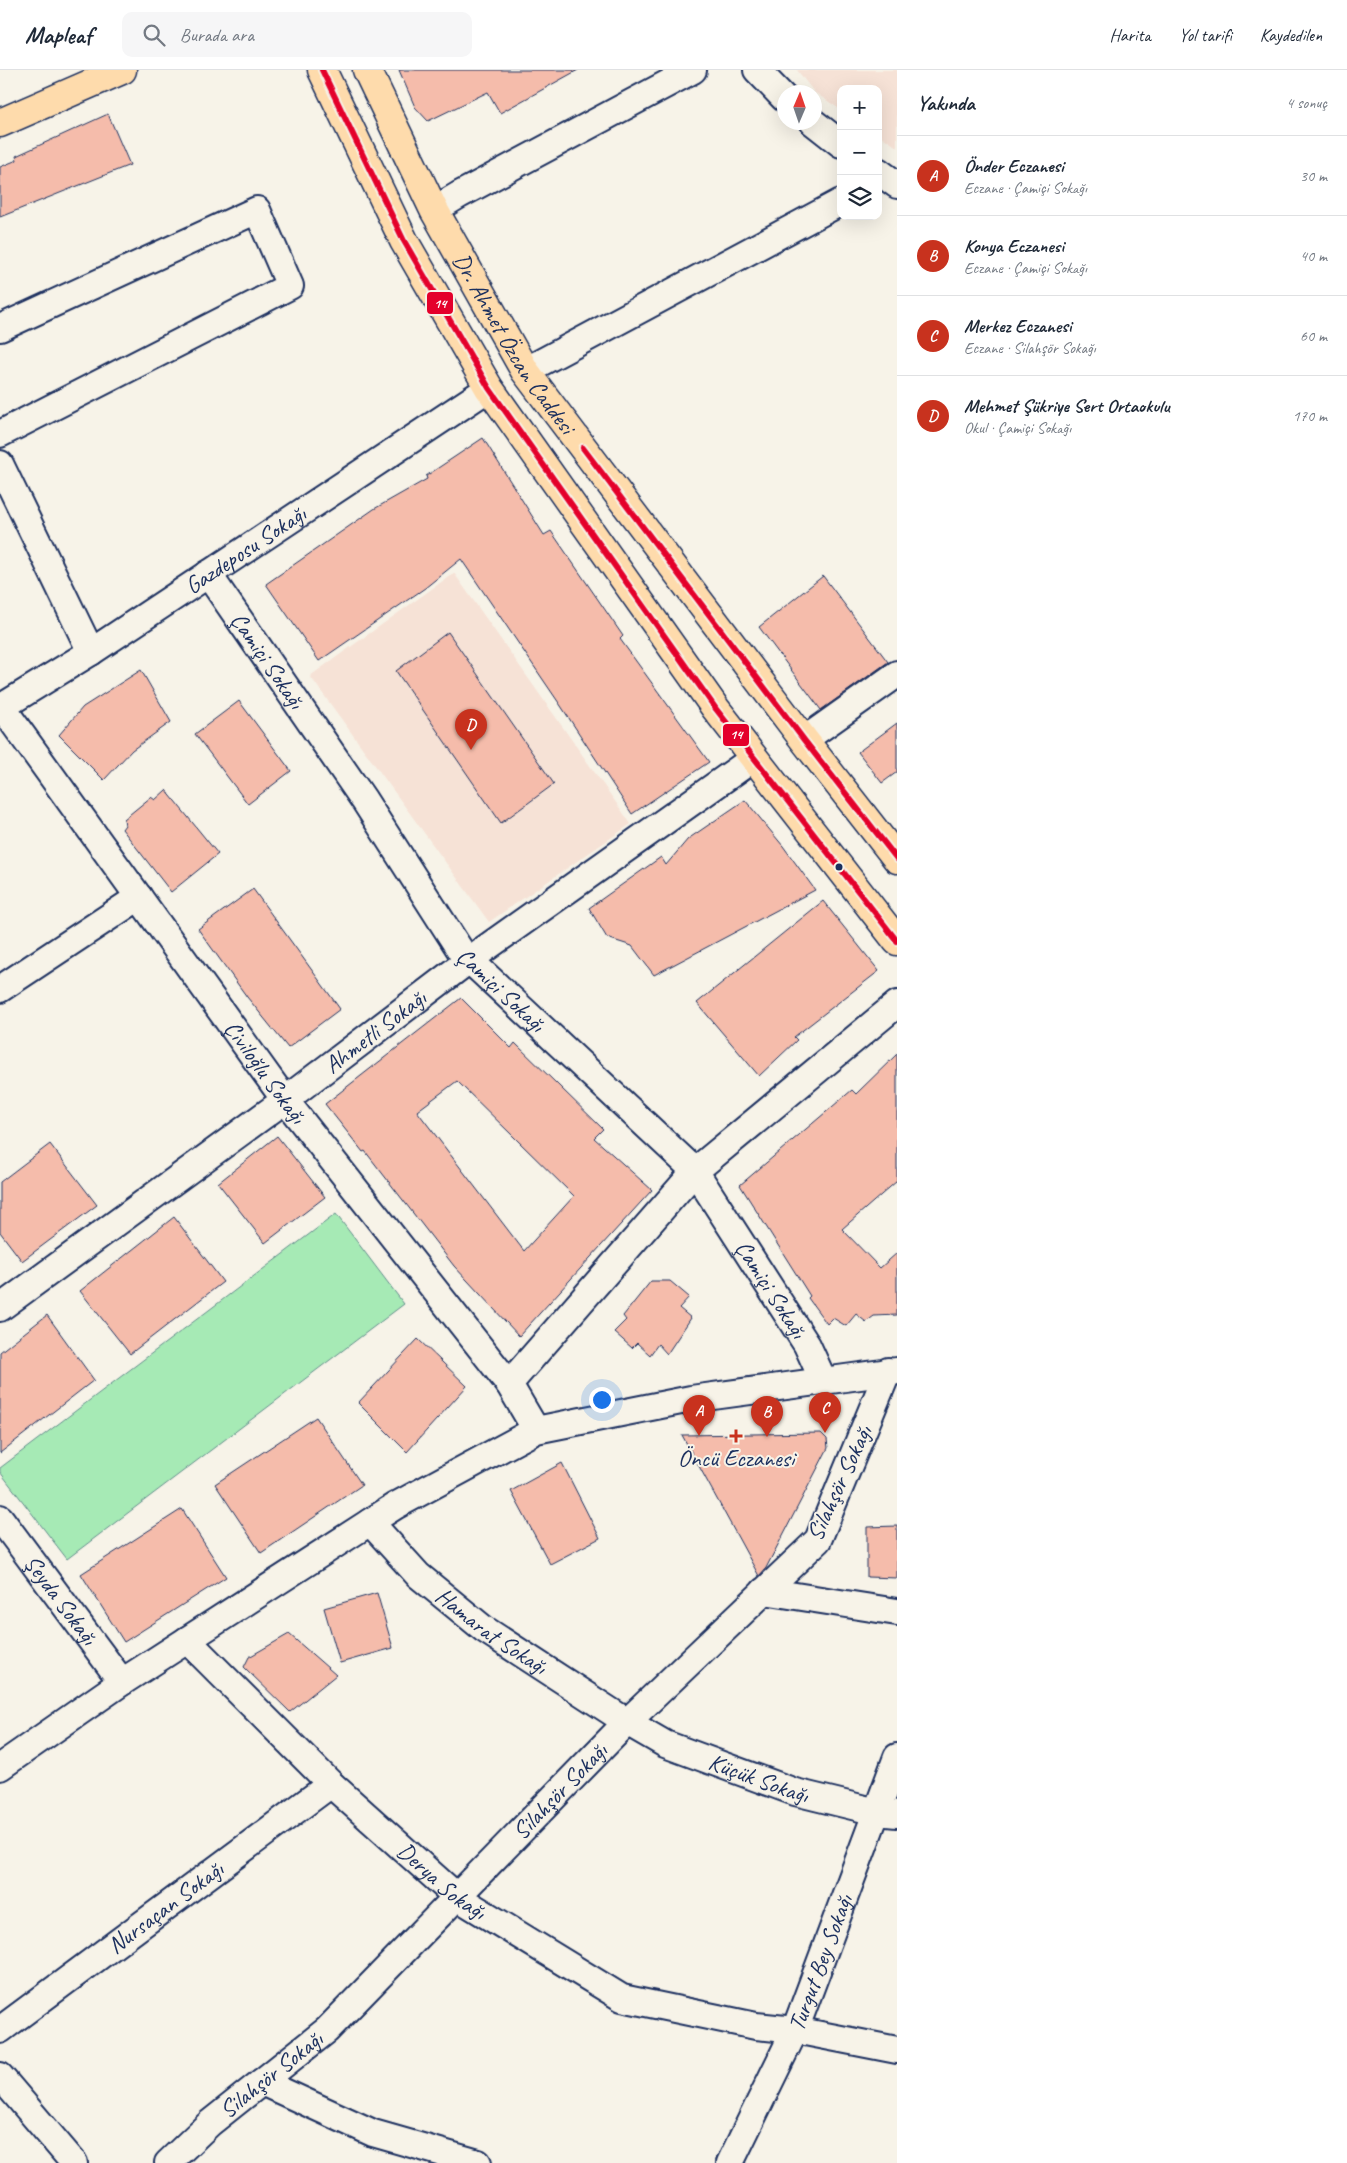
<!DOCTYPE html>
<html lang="tr">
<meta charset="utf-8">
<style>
body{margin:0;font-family:Caveat,sans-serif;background:#f6f6f7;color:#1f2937}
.controls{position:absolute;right:15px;top:15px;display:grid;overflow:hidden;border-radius:10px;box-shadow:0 5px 20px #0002}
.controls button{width:45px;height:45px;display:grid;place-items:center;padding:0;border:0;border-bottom:1px solid #e0e1e3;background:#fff;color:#1f2937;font:25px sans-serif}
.compass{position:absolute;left:777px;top:15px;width:45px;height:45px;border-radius:50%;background:#fff;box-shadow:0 5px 20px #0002;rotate:2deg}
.you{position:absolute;left:601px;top:1329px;width:18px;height:18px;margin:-12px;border:4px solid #fff;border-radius:50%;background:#1a73e8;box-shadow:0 0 0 8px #1a73e833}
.badge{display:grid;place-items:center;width:32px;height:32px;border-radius:50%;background:#c8321e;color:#fff;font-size:16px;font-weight:700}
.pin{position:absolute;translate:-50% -41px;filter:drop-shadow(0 1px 2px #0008)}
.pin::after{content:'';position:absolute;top:26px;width:18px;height:15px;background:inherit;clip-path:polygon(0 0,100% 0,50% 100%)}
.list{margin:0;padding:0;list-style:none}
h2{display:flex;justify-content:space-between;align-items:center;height:65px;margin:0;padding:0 20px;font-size:21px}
h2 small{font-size:16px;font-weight:400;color:#747a83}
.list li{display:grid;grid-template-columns:32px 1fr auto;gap:15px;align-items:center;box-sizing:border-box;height:80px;padding:0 20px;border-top:1px solid #e0e1e3}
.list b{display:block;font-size:19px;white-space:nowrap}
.list p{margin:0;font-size:16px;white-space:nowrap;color:#747a83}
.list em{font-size:16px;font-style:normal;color:#747a83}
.icon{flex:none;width:28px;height:28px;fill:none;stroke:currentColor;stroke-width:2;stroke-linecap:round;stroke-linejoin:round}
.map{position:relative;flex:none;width:897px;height:2093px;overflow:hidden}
header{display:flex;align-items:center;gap:30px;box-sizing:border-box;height:70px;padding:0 25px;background:#fff;border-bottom:1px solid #e0e1e3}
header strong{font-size:24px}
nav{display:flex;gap:28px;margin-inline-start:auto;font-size:18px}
.search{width:350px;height:45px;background:#f6f6f7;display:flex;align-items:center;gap:12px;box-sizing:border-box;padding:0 18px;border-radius:10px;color:#747a83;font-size:19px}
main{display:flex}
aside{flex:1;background:#fff}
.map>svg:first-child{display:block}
.built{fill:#f6e2d6}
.green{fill:#a6eab5;stroke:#608c8a}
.building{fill:#f5bcab;stroke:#1b2f5e;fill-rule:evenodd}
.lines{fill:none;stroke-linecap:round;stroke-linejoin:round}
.minor-casing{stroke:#1b2f5e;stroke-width:30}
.major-casing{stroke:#1b2f5e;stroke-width:31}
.minor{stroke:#f7f3e8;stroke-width:26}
.major{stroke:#fedbac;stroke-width:28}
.bus-1-casing{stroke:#f7f3e8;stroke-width:10}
.bus-1{stroke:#e4002b;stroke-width:6}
.bus-dot{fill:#1b2f5e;stroke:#f7f3e8;stroke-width:2}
.poi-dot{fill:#c8321e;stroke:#f7f3e8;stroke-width:2}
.labels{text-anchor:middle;stroke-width:4;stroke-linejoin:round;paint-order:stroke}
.street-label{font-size:24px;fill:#1b2f5e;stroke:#f7f3e8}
.poi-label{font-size:24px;fill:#1b2f5e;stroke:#f7f3e8}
.line-badge{stroke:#f7f3e8;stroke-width:2}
.badge-label{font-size:14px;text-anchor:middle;font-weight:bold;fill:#fff}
</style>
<header>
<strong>Mapleaf</strong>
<div class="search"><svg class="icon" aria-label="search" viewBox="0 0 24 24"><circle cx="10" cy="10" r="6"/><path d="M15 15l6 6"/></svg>Burada ara</div>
<nav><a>Harita</a><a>Yol tarifi</a><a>Kaydedilen</a></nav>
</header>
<main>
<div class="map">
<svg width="897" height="2093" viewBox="0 0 897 2093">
<rect width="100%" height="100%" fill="#f7f3e8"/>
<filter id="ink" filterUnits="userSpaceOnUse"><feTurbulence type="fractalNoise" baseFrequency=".02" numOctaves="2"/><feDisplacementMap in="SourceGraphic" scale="10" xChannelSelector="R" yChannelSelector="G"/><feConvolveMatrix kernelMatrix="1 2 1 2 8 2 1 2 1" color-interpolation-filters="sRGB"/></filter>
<g filter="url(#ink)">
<!-- built -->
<g class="built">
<polygon points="797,0 897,0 897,77 878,64 878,19 841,19 841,40 814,22"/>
<polygon points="454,503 631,754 489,852 310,606"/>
</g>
<!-- green -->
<polygon class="green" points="336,1144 404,1234 67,1489 0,1402 0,1398"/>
<!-- building -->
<g class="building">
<polygon points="399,0 578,0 500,43 488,22 428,51 415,37"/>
<polygon points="108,44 130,95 0,147 0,97 17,90 16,86"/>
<polygon points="483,368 544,465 551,461 623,566 620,569 709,692 632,744 561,636 461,489 425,518 319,591 266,514 374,439 427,409 426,406"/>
<polygon points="823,506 888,592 821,640 759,557"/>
<polygon points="448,562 554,714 501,753 396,601"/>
<polygon points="141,600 171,652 132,680 104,710 59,665 83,637"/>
<polygon points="239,631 291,701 248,734 195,664"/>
<polygon points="897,653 897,702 882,713 858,682"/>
<polygon points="166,720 218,784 171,822 122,759 125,755 124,749 151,727 155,730"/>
<polygon points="745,730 783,776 815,820 654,905 632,876 607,868 589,838 661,787 666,795 688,769"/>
<polygon points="253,819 340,939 288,978 247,927 198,859"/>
<polygon points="823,831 879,901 794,967 797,970 759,1006 697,933"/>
<path d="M461,928L511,978L515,973L603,1059L594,1068L652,1120L519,1266L454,1196L365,1081L363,1082L325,1034ZM457,1011L574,1126L524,1181L417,1041Z"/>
<polygon points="897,984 897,1111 842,1159 880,1198 897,1183 897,1245 874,1246 866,1252 856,1244 846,1256 833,1248 827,1254 808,1228 810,1226 740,1115 852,1020 856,1024"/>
<polygon points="277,1066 325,1127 265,1173 218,1113"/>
<polygon points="50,1074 97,1135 22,1191 0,1162 0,1112"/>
<polygon points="174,1147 223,1212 130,1284 80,1221"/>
<polygon points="651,1211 670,1211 689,1227 679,1238 691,1248 667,1284 658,1274 650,1285 637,1273 632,1278 614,1262 626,1250 623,1246"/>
<polygon points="47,1245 94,1310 0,1383 0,1282"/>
<polygon points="418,1269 467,1316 407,1382 358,1333"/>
<polygon points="316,1347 362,1415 261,1483 215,1414"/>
<polygon points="821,1363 827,1369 828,1378 766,1498 759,1506 682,1365"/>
<polygon points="562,1393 600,1468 550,1494 511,1421"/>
<polygon points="182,1439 226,1507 124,1572 81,1504"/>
<polygon points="897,1456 897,1508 867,1507 867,1457"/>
<polygon points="377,1523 393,1578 340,1593 324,1538"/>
<polygon points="289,1564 336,1605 290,1642 244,1597 249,1587"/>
</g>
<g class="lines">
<!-- minor casing -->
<g class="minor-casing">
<g id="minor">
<polyline points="757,0 784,28"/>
<polyline points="813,52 841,74"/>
<polyline points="878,101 897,115"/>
<polyline points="434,140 459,125 693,0"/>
<polyline points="0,258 257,140 290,216 0,364"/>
<polyline points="525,301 841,132"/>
<polyline points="0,394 91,582"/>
<path id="s1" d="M208,504L364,730L462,883L695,1101L807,1275L823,1310"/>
<path id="s2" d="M2,637L285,1030L509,1314L536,1360"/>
<path id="s3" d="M0,638L91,582L489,318"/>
<polyline points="804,670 897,604"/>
<polyline points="0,919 139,827"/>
<path id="s4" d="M0,1238L285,1030L469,890L754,688"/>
<polyline points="509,1314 695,1101 897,934"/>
<path id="s5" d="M0,1448L122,1612"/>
<path id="s6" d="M370,1452L418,1505L484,1559L627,1652L665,1674L795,1722L877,1742L897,1744"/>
<polyline points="764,1521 897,1542"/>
<path id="s7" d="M187,1570L331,1714L457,1827L622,1928L756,1956L795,1960L897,1980"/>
<polyline points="0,1697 122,1612 370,1452 395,1436 536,1360 691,1329 897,1301"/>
<path id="s8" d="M0,1960L331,1714"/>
<polyline points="0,2006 74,2093"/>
<polyline points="262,2012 373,2063 478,2093"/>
<path id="s9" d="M168,2093L210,2053L327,1960L627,1652L818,1470L888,1301"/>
<path id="s10" d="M730,2093L795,1960L897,1687"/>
</g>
</g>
<!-- major casing -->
<g class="major-casing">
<g id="major">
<polyline points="322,0 404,171 489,318 716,639 897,871"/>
<path id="s11" d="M367,0L434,140L525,301L804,670L897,789"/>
<polyline points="0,53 122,0"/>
</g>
</g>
<!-- minor -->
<use href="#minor" class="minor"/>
<!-- major -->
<use href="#major" class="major"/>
<!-- bus-1 casing -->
<g class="bus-1-casing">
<g id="bus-1">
<polyline points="322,0 404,171 489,318 716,639 897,871"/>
<polyline points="583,378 804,670 897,789"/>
</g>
</g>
<!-- bus-1 -->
<use href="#bus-1" class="bus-1"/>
</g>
</g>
<!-- markers -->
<circle class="bus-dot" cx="839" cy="797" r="4.5"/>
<path class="poi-dot" d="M733.5 1358.5h5v5h5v5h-5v5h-5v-5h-5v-5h5z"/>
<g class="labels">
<!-- street labels -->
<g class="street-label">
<text dy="8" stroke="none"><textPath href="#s11" startOffset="311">Dr. Ahmet Özcan Caddesi</textPath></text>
<text dy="8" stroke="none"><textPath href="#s3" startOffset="292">Gazdeposu Sokağı</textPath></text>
<text dy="8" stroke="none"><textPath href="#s1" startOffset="105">Çamiçi Sokağı</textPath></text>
<text dy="8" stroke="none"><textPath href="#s1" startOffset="510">Çamiçi Sokağı</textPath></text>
<text dy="8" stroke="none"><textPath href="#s4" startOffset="466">Ahmetli Sokağı</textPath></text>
<text dy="8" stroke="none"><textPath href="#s2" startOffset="450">Çiviloğlu Sokağı</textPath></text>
<text dy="8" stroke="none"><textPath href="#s1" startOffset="916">Çamiçi Sokağı</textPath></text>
<text transform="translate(839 1413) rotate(-65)" y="8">Silahşör Sokağı</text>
<text dy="8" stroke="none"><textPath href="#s5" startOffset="102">Şeyda Sokağı</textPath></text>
<text dy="8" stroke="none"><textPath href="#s6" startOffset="164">Hamarat Sokağı</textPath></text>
<text dy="8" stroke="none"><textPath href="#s6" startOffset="471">Küçük Sokağı</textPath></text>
<text dy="8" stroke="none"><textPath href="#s9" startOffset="541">Silahşör Sokağı</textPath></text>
<text dy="8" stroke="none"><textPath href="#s7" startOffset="351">Derya Sokağı</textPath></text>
<text dy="8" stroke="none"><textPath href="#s8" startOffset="206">Nursaçan Sokağı</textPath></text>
<text dy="8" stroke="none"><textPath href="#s10" startOffset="220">Turgut Bey Sokağı</textPath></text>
<text dy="8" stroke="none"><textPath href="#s9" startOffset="136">Silahşör Sokağı</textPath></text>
</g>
<!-- poi labels -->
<g class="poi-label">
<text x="736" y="1396">Öncü Eczanesi</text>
</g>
</g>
<g class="line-badge">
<rect x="426" y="221" width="28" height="24" rx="5" fill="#e4002b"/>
<rect x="722" y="653" width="28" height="24" rx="5" fill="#e4002b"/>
</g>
<g class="badge-label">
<text x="440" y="238">14</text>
<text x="736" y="669">14</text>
</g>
</svg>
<div class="controls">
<button>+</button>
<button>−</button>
<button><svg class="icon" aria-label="layers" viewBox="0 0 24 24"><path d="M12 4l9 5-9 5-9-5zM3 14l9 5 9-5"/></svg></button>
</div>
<svg class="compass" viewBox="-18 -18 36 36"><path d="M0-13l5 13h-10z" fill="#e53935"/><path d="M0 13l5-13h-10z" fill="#747a83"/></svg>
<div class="you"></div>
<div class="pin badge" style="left:699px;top:1366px">A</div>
<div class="pin badge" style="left:767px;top:1367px">B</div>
<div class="pin badge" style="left:825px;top:1363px">C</div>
<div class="pin badge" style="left:471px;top:680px">D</div>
</div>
<aside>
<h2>Yakında<small>4 sonuç</small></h2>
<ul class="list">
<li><span class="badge">A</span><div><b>Önder Eczanesi</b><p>Eczane · Çamiçi Sokağı</p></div><em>30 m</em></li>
<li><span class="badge">B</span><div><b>Konya Eczanesi</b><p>Eczane · Çamiçi Sokağı</p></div><em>40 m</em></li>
<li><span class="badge">C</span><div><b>Merkez Eczanesi</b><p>Eczane · Silahşör Sokağı</p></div><em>60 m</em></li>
<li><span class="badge">D</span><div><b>Mehmet Şükriye Sert Ortaokulu</b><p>Okul · Çamiçi Sokağı</p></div><em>170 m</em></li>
</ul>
</aside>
</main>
